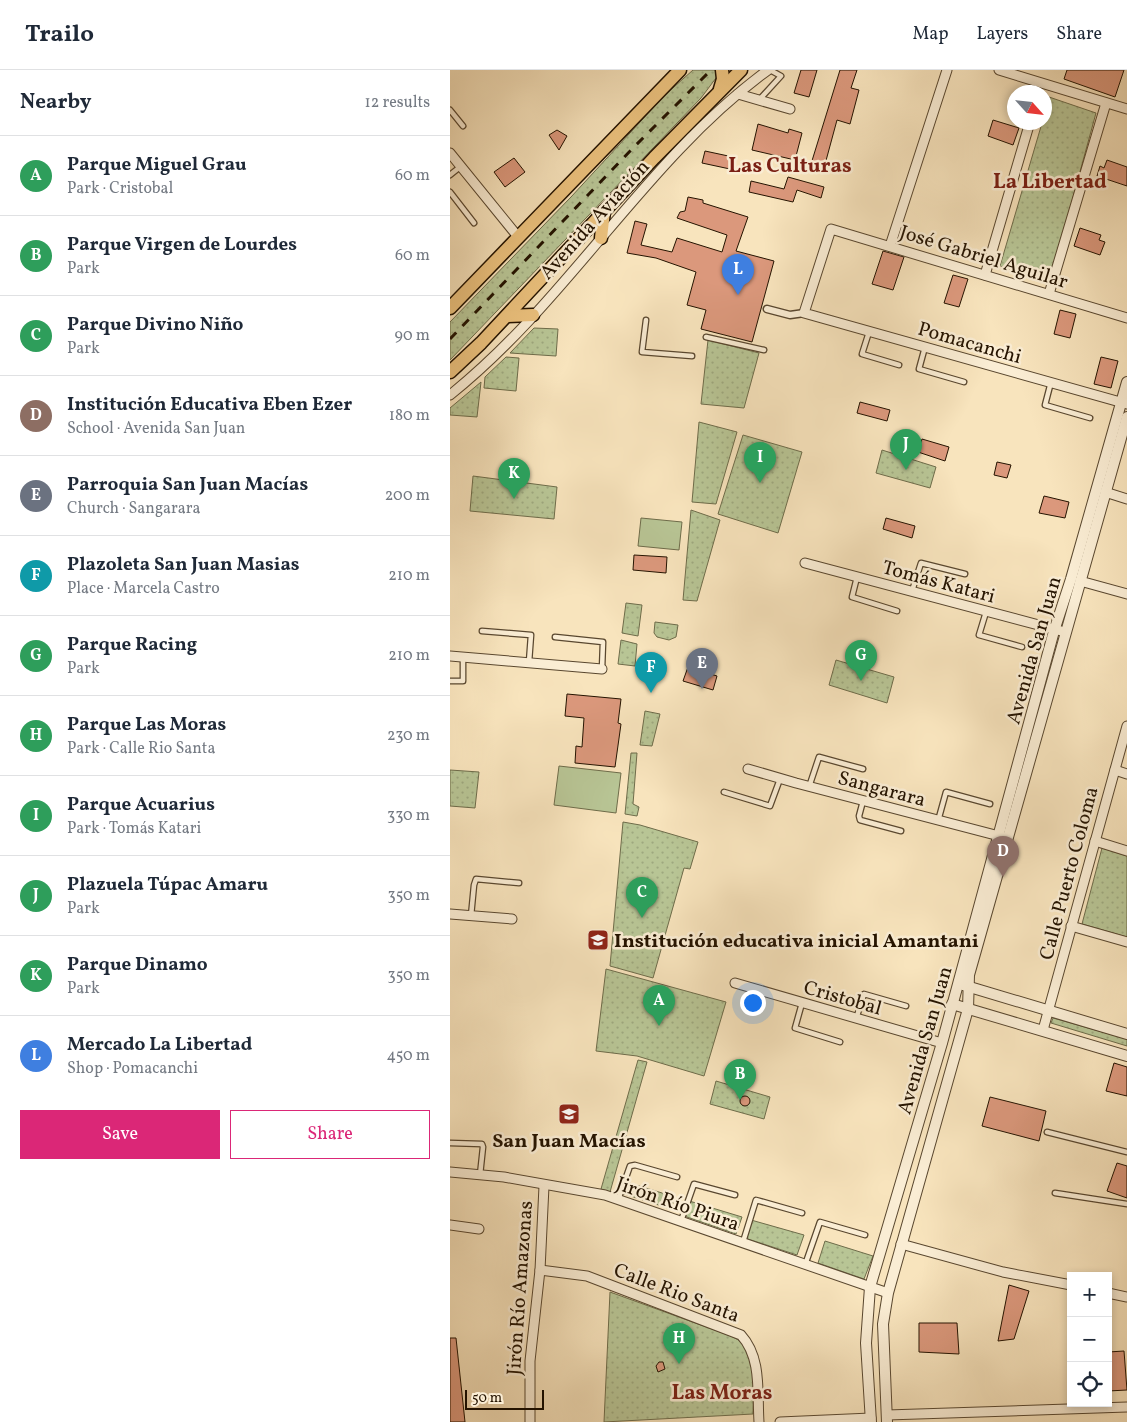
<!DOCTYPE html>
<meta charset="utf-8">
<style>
body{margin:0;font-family:Vollkorn,serif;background:#f2f2f3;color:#1f2937}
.controls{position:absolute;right:15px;bottom:15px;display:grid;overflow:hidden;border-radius:0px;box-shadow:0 2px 8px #0003}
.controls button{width:45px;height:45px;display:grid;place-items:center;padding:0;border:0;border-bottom:1px solid #e0e1e3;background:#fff;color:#1f2937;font:25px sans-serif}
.compass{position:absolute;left:557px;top:15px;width:45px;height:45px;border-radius:50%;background:#fff;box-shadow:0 2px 8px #0003;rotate:117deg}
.scale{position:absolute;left:15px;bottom:12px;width:79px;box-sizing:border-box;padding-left:5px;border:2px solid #241300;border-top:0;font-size:14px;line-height:18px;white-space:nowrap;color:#241300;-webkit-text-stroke:4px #faedd4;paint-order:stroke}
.you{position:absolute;left:302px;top:932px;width:18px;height:18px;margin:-12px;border:4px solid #fff;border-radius:50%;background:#1a73e8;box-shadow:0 0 0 8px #1a73e833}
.badge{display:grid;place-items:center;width:32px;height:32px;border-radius:50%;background:#db2777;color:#fff;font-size:16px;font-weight:700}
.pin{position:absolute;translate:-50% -41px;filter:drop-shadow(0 1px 2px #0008)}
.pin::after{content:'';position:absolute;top:26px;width:18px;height:15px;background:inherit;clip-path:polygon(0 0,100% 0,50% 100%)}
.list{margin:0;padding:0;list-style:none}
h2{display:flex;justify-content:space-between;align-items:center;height:65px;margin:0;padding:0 20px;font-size:21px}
h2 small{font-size:16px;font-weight:400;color:#747a83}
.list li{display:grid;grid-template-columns:32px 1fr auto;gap:15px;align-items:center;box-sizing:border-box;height:80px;padding:0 20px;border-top:1px solid #e0e1e3}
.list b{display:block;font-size:19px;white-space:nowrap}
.list p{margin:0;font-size:16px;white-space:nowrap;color:#747a83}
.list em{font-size:16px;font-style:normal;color:#747a83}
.actions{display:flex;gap:10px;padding:15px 20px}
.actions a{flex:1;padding:11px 0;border:1px solid #db2777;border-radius:0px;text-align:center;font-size:18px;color:#db2777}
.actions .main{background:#db2777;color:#fff}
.icon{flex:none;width:28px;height:28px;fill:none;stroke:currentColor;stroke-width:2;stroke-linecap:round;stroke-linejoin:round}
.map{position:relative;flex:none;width:677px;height:1352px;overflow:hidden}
header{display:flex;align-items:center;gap:30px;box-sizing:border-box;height:70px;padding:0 25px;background:#fff;border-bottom:1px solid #e0e1e3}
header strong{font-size:24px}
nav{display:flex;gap:28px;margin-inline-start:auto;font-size:18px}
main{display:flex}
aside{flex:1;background:#fff}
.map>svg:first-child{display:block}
.grass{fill:url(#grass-dots);stroke:#6e6c4a}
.garden{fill:#b8c595;stroke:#6e6c4a}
.building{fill:#db987c;stroke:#241300}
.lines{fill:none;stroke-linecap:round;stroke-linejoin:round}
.service-casing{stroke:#59472f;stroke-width:7}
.pedestrian-casing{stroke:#59472f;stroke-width:9}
.minor-casing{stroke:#59472f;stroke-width:11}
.tertiary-casing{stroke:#59472f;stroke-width:12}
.primary-casing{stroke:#241300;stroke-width:15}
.service{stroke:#faedd4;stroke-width:4.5}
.pedestrian{stroke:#faedd4;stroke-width:6}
.minor{stroke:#faedd4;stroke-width:9}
.tertiary{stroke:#faedd4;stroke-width:10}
.primary{stroke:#ecc27e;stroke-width:12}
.rail{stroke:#241300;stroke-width:3;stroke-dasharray:9 9;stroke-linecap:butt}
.labels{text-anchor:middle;stroke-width:5;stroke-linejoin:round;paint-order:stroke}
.street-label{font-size:20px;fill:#241300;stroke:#faedd4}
.poi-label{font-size:20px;font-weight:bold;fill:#241300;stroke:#faedd4;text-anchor:start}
.neighbourhood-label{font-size:21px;font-weight:bold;fill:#7a1f14;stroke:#faedd4}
</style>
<header>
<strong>Trailo</strong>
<nav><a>Map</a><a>Layers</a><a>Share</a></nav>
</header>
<main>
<aside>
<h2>Nearby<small>12 results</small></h2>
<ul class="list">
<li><span class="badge" style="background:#2e9e5b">A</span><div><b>Parque Miguel Grau</b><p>Park · Cristobal</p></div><em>60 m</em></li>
<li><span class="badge" style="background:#2e9e5b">B</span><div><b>Parque Virgen de Lourdes</b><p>Park</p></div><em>60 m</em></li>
<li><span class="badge" style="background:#2e9e5b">C</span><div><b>Parque Divino Niño</b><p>Park</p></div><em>90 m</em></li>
<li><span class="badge" style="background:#8d6e63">D</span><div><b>Institución Educativa Eben Ezer</b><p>School · Avenida San Juan</p></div><em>180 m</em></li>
<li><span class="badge" style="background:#6b7280">E</span><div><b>Parroquia San Juan Macías</b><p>Church · Sangarara</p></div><em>200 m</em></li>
<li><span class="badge" style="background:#0f9aa8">F</span><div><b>Plazoleta San Juan Masias</b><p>Place · Marcela Castro</p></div><em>210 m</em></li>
<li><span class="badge" style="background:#2e9e5b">G</span><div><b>Parque Racing</b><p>Park</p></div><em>210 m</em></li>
<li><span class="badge" style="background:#2e9e5b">H</span><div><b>Parque Las Moras</b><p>Park · Calle Rio Santa</p></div><em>230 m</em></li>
<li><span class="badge" style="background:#2e9e5b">I</span><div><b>Parque Acuarius</b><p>Park · Tomás Katari</p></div><em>330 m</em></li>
<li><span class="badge" style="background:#2e9e5b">J</span><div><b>Plazuela Túpac Amaru</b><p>Park</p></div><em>350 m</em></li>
<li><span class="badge" style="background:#2e9e5b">K</span><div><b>Parque Dinamo</b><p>Park</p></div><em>350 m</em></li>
<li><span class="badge" style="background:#3f7fe0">L</span><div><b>Mercado La Libertad</b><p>Shop · Pomacanchi</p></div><em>450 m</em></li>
</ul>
<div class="actions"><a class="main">Save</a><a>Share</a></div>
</aside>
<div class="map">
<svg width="677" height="1352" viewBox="0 0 677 1352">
<defs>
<pattern id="grass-dots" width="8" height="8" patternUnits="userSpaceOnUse" patternTransform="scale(1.25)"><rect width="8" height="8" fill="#b8c595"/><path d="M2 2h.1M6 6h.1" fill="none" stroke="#9ea87f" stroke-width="1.8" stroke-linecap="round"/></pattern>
</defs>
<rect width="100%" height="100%" fill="#f8e4bd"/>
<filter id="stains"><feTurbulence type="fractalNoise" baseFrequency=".004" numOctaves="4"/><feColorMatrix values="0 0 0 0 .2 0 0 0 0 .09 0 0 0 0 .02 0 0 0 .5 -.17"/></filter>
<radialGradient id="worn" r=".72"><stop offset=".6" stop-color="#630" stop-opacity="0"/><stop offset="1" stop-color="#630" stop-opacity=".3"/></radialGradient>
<!-- grass -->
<g class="grass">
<polygon points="243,0 272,0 251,28 0,290 0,252 121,127 215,25"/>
<polygon points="599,27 646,43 600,212 550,196 592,53 594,52"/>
<polygon points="84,258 108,259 106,286 60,283"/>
<polygon points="258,270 309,283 294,338 251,334"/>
<polygon points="56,287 69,288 66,321 34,318 35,307"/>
<polygon points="31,312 27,347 0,345 0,338"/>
<polygon points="249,352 287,362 266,434 242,432"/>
<polygon points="293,365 352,382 328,463 268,444"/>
<polygon points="432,380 486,397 480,418 426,403"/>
<polygon points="23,406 107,417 104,449 20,441"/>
<polygon points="241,440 270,450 247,531 233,530"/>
<polygon points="176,533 192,535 188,566 172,563"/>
<polygon points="205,552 228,555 226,567 219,570 207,567 204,563"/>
<polygon points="171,570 187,574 185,596 168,594"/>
<polygon points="386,590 444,607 437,633 379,615"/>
<polygon points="195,641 210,644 202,676 190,675"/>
<polygon points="181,683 187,683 183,734 189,737 187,746 175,744"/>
<polygon points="0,700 29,702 25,738 0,736"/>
<polygon points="173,752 190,755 248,772 240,799 234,798 203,908 160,896"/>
<polygon points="652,778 677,786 677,867 632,854"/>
<polygon points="156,899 276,932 254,1006 187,986 146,981"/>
<polygon points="603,948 677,969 677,976 601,953"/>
<polygon points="188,990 197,992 160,1122 151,1119"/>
<polygon points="266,1011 320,1027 314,1049 260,1034"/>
<polygon points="170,1110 225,1127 221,1139 165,1121"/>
<polygon points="236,1130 292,1147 286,1164 231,1145"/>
<polygon points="301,1150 354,1165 347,1185 295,1168"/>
<polygon points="375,1171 423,1186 414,1209 368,1193"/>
<path d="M160,1222L281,1266C285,1268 291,1271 294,1275C308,1292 303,1323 303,1344L154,1352Z"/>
</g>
<!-- garden -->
<g class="garden">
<polygon points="191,448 232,452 229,480 188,476"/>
<polygon points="109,696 171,703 166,743 104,735"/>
</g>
<!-- building -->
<g class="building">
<polygon points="351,0 367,0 359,27 344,23"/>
<polygon points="390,0 407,0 401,18 409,20 400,54 387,50 374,98 361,94"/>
<polygon points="617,0 674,0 665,27 614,9"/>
<polygon points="543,50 569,58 563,75 538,66"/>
<polygon points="308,54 338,63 339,59 352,63 345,90 302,80"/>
<polygon points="107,60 117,66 109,80 99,65"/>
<polygon points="255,81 283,87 280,99 252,93"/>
<polygon points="64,88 75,102 55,117 44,102"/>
<polygon points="657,90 677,97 677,116 647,106 650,96 654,98"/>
<polygon points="338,107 374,117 371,128 347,120 343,132 299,122 301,111 334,119"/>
<polygon points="238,127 253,130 253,133 298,147 286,181 324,191 302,272 251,259 256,240 237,235 246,202 206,188 177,183 185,151 197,154 191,175 222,182 227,168 272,182 277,165 227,148 230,142 235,141"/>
<polygon points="630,158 651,165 649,170 655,172 650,185 624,176"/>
<polygon points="433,181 454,187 443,220 422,214"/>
<polygon points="503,205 518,209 509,237 494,233"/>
<polygon points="610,240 626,244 620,268 604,264"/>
<polygon points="651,287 668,291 661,318 644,314"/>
<polygon points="410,332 440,340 437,351 407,343"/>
<polygon points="472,369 499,377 495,391 468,382"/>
<polygon points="547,392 561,395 557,408 544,405"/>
<polygon points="594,426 619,432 615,448 589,443"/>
<polygon points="436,448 465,456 462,468 433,459"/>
<polygon points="184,485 217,487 216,503 183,500"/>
<polygon points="238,597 267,606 263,620 233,611"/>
<polygon points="117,624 171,629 168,653 171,654 165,697 125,693 126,676 132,677 134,648 115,646"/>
<polygon points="664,993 677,997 677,1026 656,1021"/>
<circle cx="295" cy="1031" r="5"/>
<polygon points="540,1027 596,1041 589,1071 532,1056"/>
<polygon points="667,1093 677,1096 677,1128 657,1121"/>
<polygon points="559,1215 579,1221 564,1269 548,1271"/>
<polygon points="469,1253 507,1253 509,1284 469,1282"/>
<polygon points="0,1268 6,1268 15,1352 0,1352"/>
<polygon points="674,1281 677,1320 658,1321 658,1282"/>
<polygon points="209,1292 213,1292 215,1299 208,1302 206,1296"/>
</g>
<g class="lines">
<!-- service casing -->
<g class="service-casing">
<g id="service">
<polyline points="309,30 331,6 320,0"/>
<polyline points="0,40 13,56"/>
<polyline points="0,105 10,97"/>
<polyline points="0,122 24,153"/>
<polyline points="196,250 192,282 242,286"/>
<polyline points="419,262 412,284 449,295"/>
<polyline points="256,267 314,280"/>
<polyline points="475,277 469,299 514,312"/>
<polyline points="601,312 595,335 640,348"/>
<polyline points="407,507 402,527 447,541"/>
<polyline points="462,521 471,493 515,504"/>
<polyline points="536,542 529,565 572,577"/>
<polyline points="32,561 81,565 79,592"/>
<polyline points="105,567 153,572 152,599"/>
<polyline points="0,611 13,611 13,587"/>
<polyline points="359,717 369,687 413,699"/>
<polyline points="274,722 320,736 330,709"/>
<polyline points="413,731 409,746 410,750 451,761"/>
<polyline points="488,751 496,722 540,734"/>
<polyline points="21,846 24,815 26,809 69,813"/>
<polyline points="352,933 345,958 390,972"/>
<polyline points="406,949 414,924 456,936"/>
<polyline points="597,1062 677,1082"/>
<polyline points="0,1073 32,1074 33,1077 30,1105"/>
<polyline points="605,1123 677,1134"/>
<polyline points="168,1130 180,1096 185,1095 227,1107"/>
<polyline points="231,1151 244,1114 285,1125"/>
<polyline points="293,1172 306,1130 352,1143"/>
<polyline points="355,1195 370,1152 415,1165"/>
</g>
</g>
<!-- pedestrian casing -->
<g class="pedestrian-casing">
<polyline id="pedestrian" points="317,239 340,245 354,243"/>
</g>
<!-- minor casing -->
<g class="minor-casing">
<g id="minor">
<polyline points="549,0 677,39"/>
<polyline points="288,24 340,39"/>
<polyline points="0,83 69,168"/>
<polyline points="440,176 497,0"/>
<polyline points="535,205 580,52"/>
<polyline points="599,224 656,33"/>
<polyline points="677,248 381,159 354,243 677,334"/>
<path d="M0,325C119,230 195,90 318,0"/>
<polyline points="655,422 677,429"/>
<polyline points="355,493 615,562"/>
<polyline points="630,511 677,524"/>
<polyline points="0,586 152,599"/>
<polyline points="298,699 346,713 553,767"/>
<polyline points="665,700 677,704"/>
<polyline points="645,771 677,781"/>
<polyline points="0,844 62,849"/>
<polyline points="621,856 677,872"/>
<polyline points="285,913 492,973"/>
<polyline points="593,960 677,656"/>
<polyline points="0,1102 54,1107 155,1125 438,1223"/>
<polyline points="0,1155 29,1159"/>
<polyline points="451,1174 553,1202 621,1215"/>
<path d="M90,1200L137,1206L291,1265C312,1288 307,1322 309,1352"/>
<polyline points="658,1223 677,1227"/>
<polyline points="437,1345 677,1337"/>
<polyline points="80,1352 80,1291 90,1200 94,1116"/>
<polyline points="330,1352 421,1348"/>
</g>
</g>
<!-- tertiary casing -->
<g class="tertiary-casing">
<g id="tertiary">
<polyline points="513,915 677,964"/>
<polyline points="502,934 677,986"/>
<polyline points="421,1352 416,1273 420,1217 492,973 604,561 621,509 677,312"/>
<polyline points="437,1352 433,1254 438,1223 518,939 519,905 677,347"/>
</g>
</g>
<!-- primary casing -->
<g class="primary-casing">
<g id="primary">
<polyline points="270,19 273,9 272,0"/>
<polyline points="151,168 154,141"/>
<polyline points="0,238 230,0"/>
<polyline points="57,246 83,245"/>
<polyline points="0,302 31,273 204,88 291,0"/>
</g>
</g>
<!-- service -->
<use href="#service" class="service"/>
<!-- pedestrian -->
<use href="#pedestrian" class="pedestrian"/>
<!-- minor -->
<use href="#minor" class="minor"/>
<!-- tertiary -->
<use href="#tertiary" class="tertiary"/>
<!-- primary -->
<use href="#primary" class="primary"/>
<!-- rail -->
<polyline class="rail" points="0,269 184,77 261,0"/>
</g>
<!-- icons -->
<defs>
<g id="school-square" transform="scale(1.125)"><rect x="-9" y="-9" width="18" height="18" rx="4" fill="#8f2418" stroke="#faedd4"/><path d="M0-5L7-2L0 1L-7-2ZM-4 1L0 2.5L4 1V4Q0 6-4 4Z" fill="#fff"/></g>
</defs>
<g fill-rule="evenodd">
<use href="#school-square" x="148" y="870"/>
<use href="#school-square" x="119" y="1044"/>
</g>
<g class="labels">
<!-- street labels -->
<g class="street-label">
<text transform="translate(144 149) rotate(-48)" y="7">Avenida Aviación</text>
<text transform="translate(534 186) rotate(17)" y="7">José Gabriel Aguilar</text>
<text transform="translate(520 272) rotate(16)" y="7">Pomacanchi</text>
<text transform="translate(489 511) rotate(15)" y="7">Tomás Katari</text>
<text transform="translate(583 580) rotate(-74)" y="7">Avenida San Juan</text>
<text transform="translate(432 718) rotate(15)" y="7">Sangarara</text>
<text transform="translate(618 803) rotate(-75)" y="7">Calle Puerto Coloma</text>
<text transform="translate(393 927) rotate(16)" y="7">Cristobal</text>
<text transform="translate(474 970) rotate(-74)" y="7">Avenida San Juan</text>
<text transform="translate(228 1133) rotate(19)" y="7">Jirón Río Piura</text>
<text transform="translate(69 1218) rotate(-86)" y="7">Jirón Río Amazonas</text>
<text transform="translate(227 1222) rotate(21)" y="7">Calle Rio Santa</text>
</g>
<!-- poi labels -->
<g class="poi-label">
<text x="164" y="877">Institución educativa inicial Amantani</text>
<text x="119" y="1077" text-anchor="middle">San Juan Macías</text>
</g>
<!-- neighbourhood labels -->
<g class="neighbourhood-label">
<text x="340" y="102">Las Culturas</text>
<text x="600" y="118">La Libertad</text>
<text x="272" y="1329">Las Moras</text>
</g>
</g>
<rect width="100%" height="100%" filter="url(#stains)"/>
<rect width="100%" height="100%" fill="url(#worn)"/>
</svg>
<div class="controls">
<button>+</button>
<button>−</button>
<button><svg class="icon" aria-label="locate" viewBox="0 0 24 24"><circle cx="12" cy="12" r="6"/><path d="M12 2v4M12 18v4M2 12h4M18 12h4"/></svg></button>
</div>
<svg class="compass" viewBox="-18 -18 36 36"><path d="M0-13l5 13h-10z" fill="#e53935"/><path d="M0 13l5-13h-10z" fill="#747a83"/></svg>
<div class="scale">50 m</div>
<div class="you"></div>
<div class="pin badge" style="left:209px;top:956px;background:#2e9e5b">A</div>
<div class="pin badge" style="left:290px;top:1030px;background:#2e9e5b">B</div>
<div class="pin badge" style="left:192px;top:848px;background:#2e9e5b">C</div>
<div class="pin badge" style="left:553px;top:807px;background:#8d6e63">D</div>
<div class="pin badge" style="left:252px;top:619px;background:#6b7280">E</div>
<div class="pin badge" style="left:201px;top:623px;background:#0f9aa8">F</div>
<div class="pin badge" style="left:411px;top:611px;background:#2e9e5b">G</div>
<div class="pin badge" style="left:229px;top:1294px;background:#2e9e5b">H</div>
<div class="pin badge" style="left:310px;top:413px;background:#2e9e5b">I</div>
<div class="pin badge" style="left:456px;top:400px;background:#2e9e5b">J</div>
<div class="pin badge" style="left:64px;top:429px;background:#2e9e5b">K</div>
<div class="pin badge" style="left:288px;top:225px;background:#3f7fe0">L</div>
</div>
</main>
